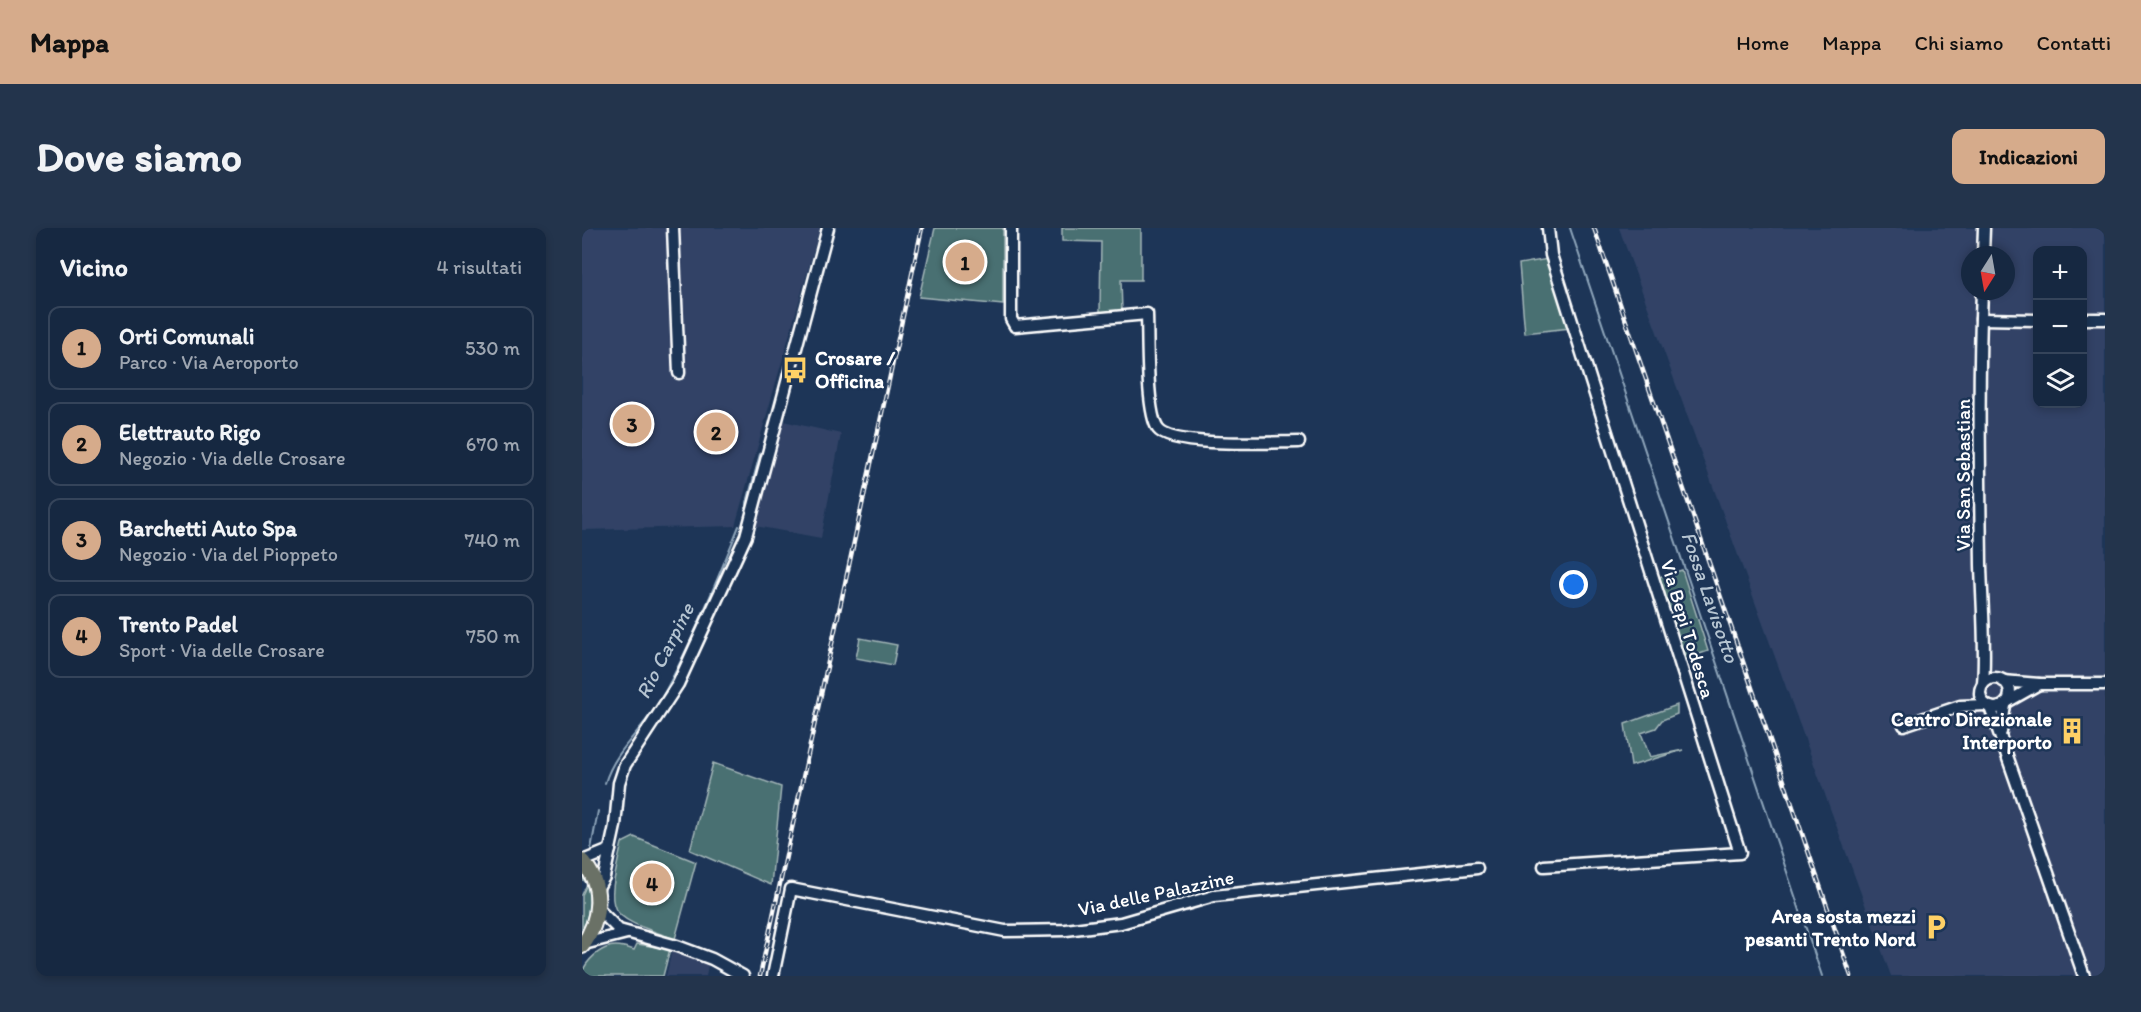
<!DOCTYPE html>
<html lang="it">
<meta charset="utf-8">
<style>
body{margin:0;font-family:Itim,sans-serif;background:#23344c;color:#f1f3f6}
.controls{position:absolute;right:18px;top:18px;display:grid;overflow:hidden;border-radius:12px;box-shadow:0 3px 9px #0003}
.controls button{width:54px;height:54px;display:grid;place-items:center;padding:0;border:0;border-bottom:2px solid #35445a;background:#162841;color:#f1f3f6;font:30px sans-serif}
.compass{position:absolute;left:1379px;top:18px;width:54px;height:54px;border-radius:50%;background:#162841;box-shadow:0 3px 9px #0003;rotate:191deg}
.you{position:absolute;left:992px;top:357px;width:21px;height:21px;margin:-15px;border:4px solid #fff;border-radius:50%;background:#1a73e8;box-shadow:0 0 0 9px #1a73e833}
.badge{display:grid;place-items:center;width:39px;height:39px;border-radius:50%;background:#d6ab8b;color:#111;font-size:20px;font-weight:700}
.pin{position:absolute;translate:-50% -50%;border:3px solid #fff;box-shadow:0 2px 6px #0006}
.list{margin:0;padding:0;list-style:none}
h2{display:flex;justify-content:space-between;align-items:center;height:78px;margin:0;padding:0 24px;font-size:26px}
h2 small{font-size:20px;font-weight:400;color:#9ea6b1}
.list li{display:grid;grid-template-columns:39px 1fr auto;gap:18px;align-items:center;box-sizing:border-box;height:84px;margin:0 12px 12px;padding:0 12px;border:2px solid #35445a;border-radius:12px}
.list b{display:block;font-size:22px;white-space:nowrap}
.list p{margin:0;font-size:20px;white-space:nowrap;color:#9ea6b1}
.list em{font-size:20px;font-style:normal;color:#9ea6b1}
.icon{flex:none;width:33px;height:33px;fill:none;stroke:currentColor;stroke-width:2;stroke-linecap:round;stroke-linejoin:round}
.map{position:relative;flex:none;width:1523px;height:748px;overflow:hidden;border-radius:12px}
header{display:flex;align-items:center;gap:36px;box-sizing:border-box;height:84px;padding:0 30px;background:#d6ab8b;color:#111}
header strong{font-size:28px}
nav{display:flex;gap:33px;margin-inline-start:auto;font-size:21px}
.intro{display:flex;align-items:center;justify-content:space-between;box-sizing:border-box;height:144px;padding:0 36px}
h1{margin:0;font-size:42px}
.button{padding:15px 27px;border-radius:12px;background:#d6ab8b;color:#111;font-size:21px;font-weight:700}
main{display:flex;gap:36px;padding:0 36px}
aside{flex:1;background:#162841;border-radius:12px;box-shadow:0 3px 9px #0003}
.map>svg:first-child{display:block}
.built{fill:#314366;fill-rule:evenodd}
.green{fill:#496f72;stroke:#a4b7b8;stroke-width:1.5}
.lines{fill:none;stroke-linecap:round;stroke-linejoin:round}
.stream{stroke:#8fa6bb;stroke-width:2}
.minor-casing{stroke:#fff;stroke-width:15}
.major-casing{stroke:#fff;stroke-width:18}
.minor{stroke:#1d3557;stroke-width:10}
.major{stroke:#6a7166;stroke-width:14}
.rail-casing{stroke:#fff;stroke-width:4.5}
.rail{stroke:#1d3557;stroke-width:2;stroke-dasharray:7;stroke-linecap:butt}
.labels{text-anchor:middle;stroke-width:5;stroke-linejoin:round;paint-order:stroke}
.poi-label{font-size:20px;font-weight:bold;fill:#fff;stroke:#1d3557;text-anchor:end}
.street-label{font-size:20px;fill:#fff;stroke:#1d3557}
.water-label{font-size:21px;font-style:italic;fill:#b5c4d1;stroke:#1d3557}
</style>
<header>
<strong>Mappa</strong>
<nav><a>Home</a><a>Mappa</a><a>Chi siamo</a><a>Contatti</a></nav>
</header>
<div class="intro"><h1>Dove siamo</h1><a class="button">Indicazioni</a></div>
<main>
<aside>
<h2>Vicino<small>4 risultati</small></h2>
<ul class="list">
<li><span class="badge">1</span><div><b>Orti Comunali</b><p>Parco · Via Aeroporto</p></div><em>530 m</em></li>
<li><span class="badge">2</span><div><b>Elettrauto Rigo</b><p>Negozio · Via delle Crosare</p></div><em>670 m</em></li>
<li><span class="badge">3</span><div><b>Barchetti Auto Spa</b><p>Negozio · Via del Pioppeto</p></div><em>740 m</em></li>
<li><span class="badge">4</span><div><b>Trento Padel</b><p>Sport · Via delle Crosare</p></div><em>750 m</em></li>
</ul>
</aside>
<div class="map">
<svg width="1523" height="748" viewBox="0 0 1523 748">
<rect width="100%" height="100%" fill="#1d3557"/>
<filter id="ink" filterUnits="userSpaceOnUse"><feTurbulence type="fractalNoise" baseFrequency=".0167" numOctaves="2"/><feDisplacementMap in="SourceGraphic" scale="12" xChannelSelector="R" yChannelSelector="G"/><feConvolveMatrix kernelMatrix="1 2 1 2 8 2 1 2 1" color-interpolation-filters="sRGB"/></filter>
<g filter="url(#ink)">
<!-- built -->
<g class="built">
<polygon points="0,0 238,0 153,298 0,302"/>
<path d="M1037,0H1523V748H1309ZM1456,22H1500V176H1456ZM1388,27H1424V63H1388Z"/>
<polygon points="201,193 259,206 239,310 173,298"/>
<polygon points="90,722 126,737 124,748 84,748"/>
</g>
<!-- green -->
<g class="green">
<polygon points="353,0 421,0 421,77 337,69"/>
<polygon points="480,0 559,0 559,52 539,52 540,83 518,84 519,14 480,13"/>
<polygon points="966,31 988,100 943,105 937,36"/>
<polygon points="1100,342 1126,423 1101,432 1074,350"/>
<polygon points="278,410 315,417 311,437 274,430"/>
<polygon points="1095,477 1095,486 1080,492 1074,500 1059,505 1068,529 1101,522 1049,538 1043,496"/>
<polygon points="131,535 199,559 189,657 108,622"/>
<path d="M52,609L114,634L93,711C23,686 23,689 40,615Z"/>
<path d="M0,642C10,663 9,684 0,705V667L5,656L0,650Z"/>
<path d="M55,716L88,721L81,748H0C0,737 14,724 24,720C32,716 44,719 52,722Z"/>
</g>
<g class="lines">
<!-- stream -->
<g class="stream">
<polyline points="988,0 1240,748"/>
<polyline points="163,282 178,226"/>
<path d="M23,555C33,521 63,500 79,471C110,415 133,357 157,298"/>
<polyline points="9,621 16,583"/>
</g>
<!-- minor casing -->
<g class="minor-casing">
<g id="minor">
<polyline points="91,0 97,145"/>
<path d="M429,0V91L433,98L565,86C566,110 564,184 576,201C590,220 691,214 717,214"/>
<polyline points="1401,27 1402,0"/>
<path d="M1400,63C1396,154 1398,246 1399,337C1400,377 1404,416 1401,456"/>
<polyline points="1399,91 1456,92"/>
<polyline points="1500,91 1523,91"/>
<circle cx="1413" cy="465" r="15"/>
<polyline points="1421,453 1457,456 1523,456"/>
<polyline points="1425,474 1457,456"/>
<polyline points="1408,479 1502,748"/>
<polyline points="1322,497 1378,478 1404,477"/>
<polyline points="1419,504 1423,477"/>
<polyline points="1,633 28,622"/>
<polyline points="962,638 1158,625 969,27 966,0"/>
<polyline points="15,661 22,649 33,598 37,555 43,537 96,456 164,308 246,0"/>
<polyline points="15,680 37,702 95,718 130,731 161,748"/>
<polyline points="2,716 45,705"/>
<polyline points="191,748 209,661 423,703 484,702 539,695 632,668 895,640"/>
</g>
</g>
<!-- major casing -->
<g class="major-casing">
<path id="major" d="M0,633C22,656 19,693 0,718"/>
</g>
<!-- minor -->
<use href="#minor" class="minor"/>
<!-- major -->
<use href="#major" class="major"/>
<!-- rail casing -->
<g class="rail-casing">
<g id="rail">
<polyline points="1012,0 1269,748"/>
<polyline points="178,748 340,0"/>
</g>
</g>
<!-- rail -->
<use href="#rail" class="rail"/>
</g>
</g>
<!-- icons -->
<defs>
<g id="bus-bare" transform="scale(2.07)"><path d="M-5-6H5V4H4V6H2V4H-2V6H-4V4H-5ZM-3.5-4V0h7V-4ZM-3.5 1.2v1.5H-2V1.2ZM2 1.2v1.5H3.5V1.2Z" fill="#ffd166" stroke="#1d3557" stroke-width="2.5" paint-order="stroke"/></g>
<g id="building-bare" transform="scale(2.07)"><path d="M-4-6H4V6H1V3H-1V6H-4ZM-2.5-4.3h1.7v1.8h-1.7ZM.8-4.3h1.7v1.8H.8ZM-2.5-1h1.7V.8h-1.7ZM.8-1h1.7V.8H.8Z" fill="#ffd166" stroke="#1d3557" stroke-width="2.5" paint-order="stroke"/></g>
<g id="parking-bare" transform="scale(2.07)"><path d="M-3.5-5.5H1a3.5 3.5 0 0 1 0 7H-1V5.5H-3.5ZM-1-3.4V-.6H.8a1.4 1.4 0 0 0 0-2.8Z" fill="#ffd166" stroke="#1d3557" stroke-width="2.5" paint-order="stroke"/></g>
</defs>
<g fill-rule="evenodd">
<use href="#bus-bare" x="213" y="142"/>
<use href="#building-bare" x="1490" y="503"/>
<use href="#parking-bare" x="1354" y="699"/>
</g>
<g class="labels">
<!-- poi labels -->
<g class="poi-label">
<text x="233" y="137" text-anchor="start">Crosare /<tspan x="233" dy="23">Officina</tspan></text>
<text x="1470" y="498">Centro Direzionale<tspan x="1470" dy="23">Interporto</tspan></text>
<text x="1334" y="695">Area sosta mezzi<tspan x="1334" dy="23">pesanti Trento Nord</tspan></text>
</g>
<!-- street labels -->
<g class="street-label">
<text transform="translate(1381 247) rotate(-90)" y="7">Via San Sebastian</text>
<text transform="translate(1106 401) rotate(73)" y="7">Via Bepi Todesca</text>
<text transform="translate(574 665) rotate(-12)" y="7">Via delle Palazzine</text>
</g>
<!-- water labels -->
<g class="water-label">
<text transform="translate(1128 369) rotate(71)" y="7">Fossa Lavisotto</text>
<text transform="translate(83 423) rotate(-63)" y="7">Rio Carpine</text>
</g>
</g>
</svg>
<div class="controls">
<button>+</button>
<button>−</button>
<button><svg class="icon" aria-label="layers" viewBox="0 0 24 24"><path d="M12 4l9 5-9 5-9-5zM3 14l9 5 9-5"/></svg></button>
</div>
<svg class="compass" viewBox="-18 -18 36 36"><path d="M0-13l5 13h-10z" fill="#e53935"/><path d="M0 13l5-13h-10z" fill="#9ea6b1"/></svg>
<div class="you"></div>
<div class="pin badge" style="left:383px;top:34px">1</div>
<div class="pin badge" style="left:134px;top:204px">2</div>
<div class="pin badge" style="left:50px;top:196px">3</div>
<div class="pin badge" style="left:70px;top:655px">4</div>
</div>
</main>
